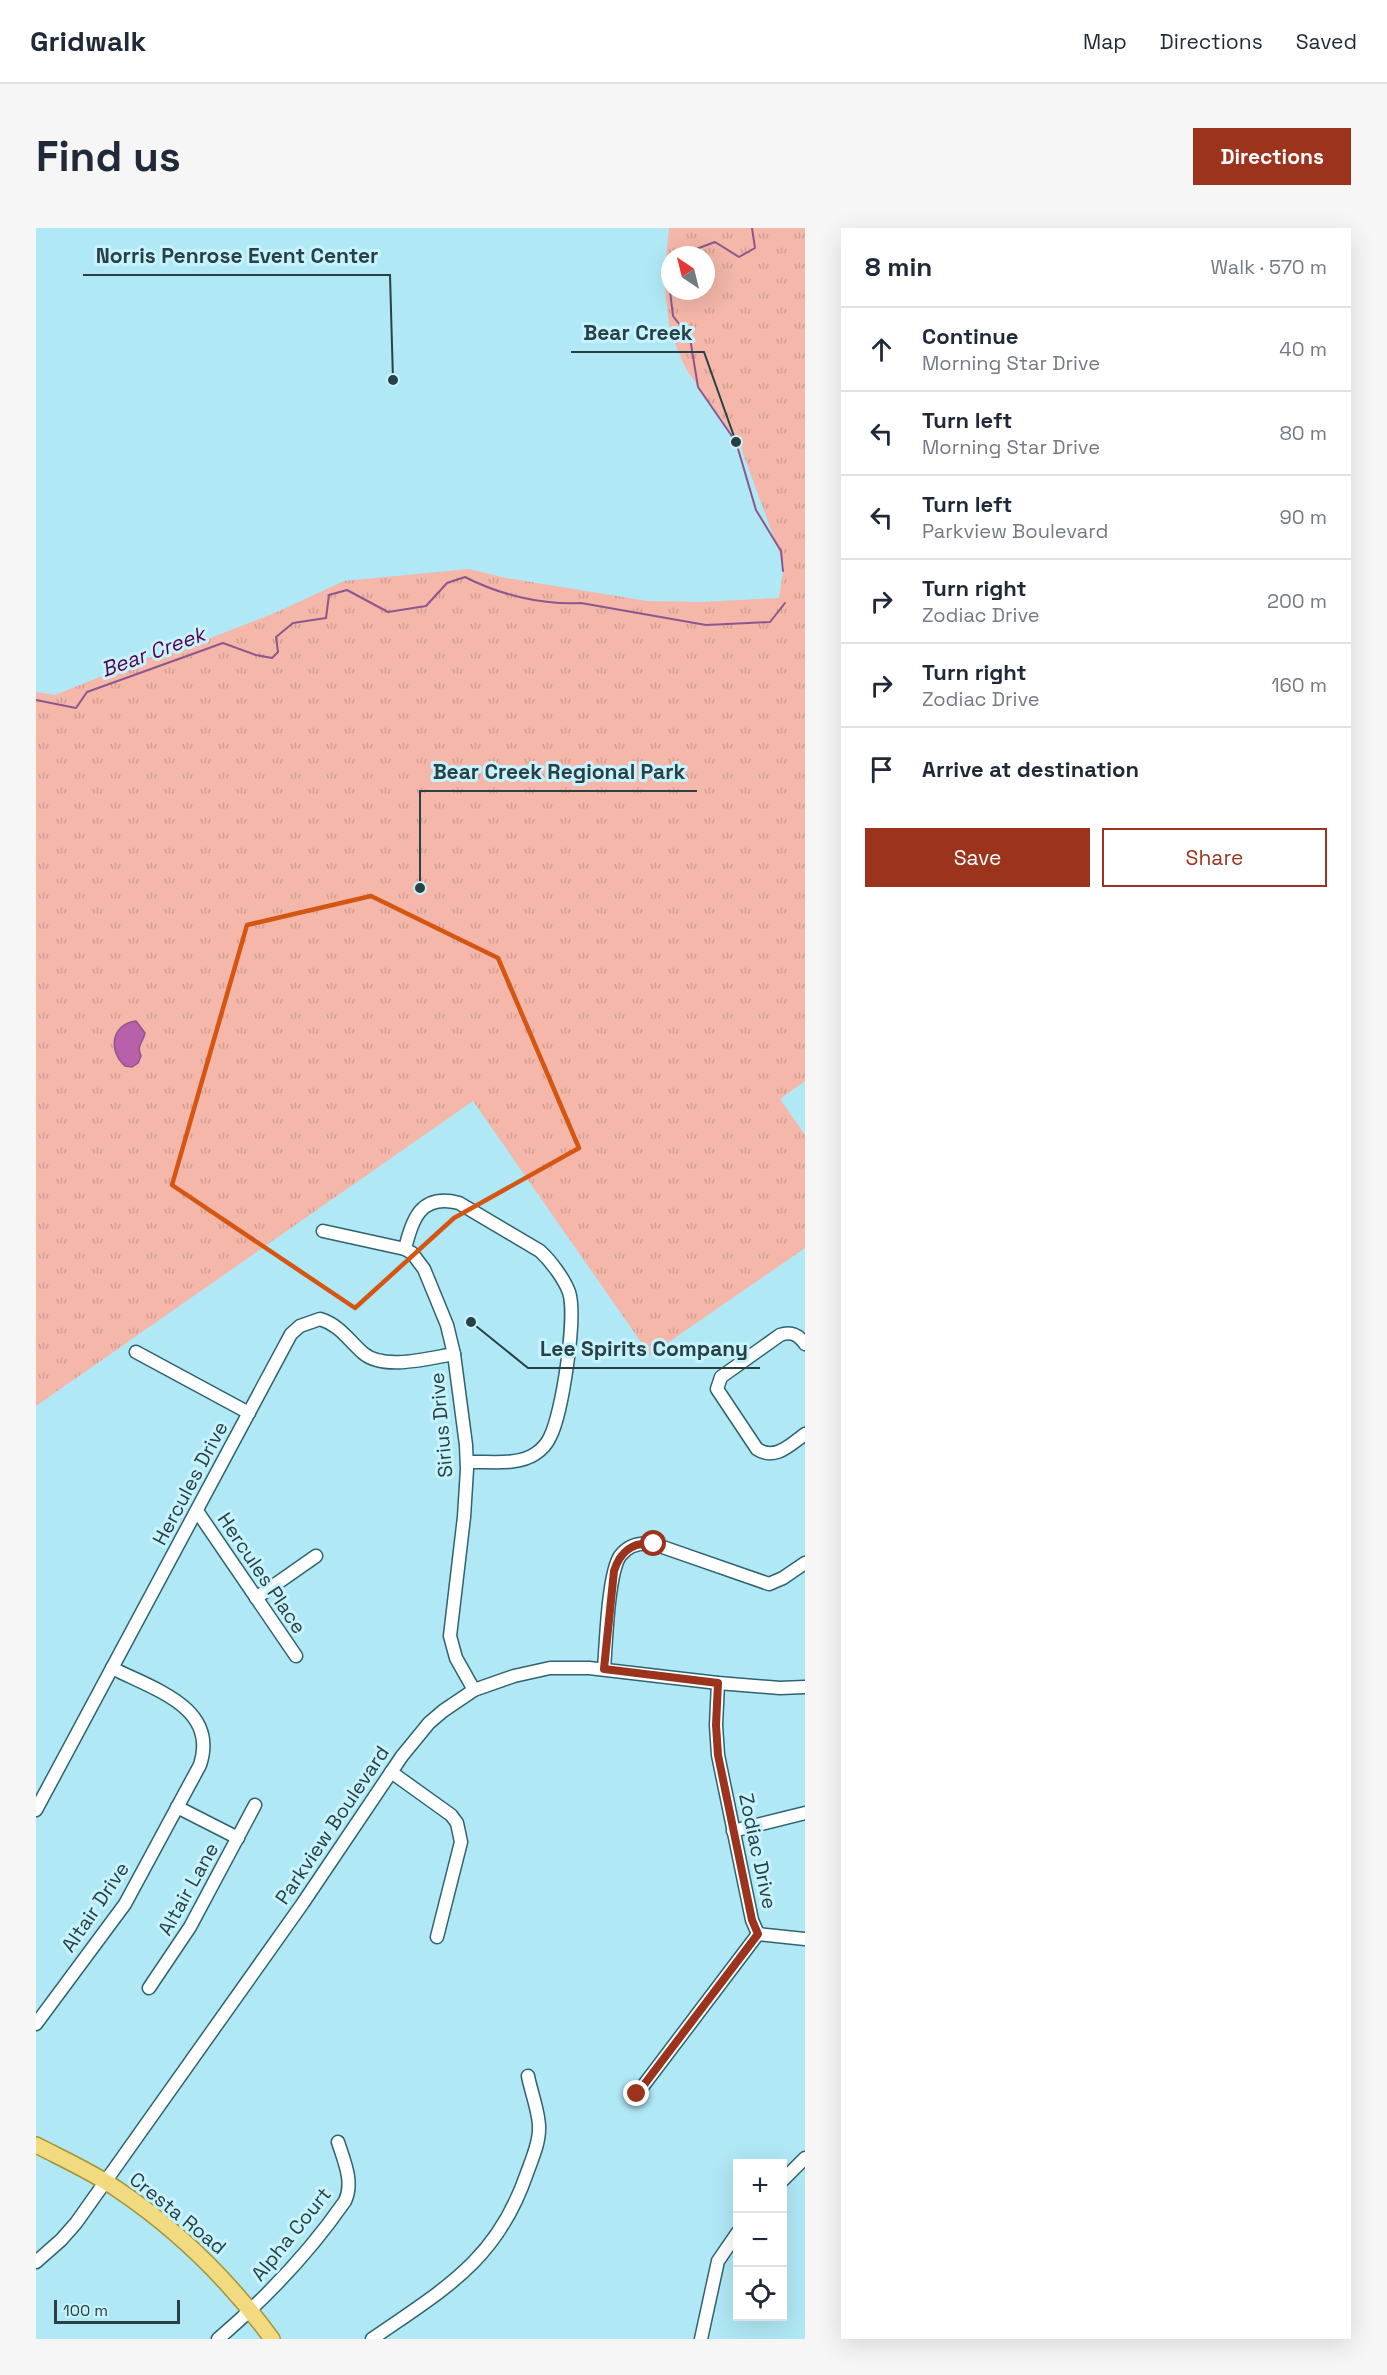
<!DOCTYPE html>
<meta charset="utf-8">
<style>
body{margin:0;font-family:"Space Grotesk",sans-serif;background:#f6f6f7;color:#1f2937}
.controls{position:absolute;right:18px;bottom:18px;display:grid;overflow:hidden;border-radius:0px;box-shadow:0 6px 24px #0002}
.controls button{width:54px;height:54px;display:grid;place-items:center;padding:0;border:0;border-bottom:2px solid #e0e1e3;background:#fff;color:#1f2937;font:30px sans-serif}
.compass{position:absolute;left:625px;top:18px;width:54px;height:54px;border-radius:50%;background:#fff;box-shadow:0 6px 24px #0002;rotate:325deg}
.scale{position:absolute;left:18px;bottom:15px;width:126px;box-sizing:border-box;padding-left:6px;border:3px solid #294045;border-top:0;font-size:16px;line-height:21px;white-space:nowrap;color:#294045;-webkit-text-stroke:4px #c7f3fe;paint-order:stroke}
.stop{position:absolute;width:18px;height:18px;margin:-14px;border:4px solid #9c331d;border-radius:50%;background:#fff}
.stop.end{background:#9c331d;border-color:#fff;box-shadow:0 2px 6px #0008}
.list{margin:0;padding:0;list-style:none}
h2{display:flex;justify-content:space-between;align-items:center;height:78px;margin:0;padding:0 24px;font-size:26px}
h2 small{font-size:20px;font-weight:400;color:#747a83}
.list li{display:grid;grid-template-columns:39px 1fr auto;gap:18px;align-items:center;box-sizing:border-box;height:84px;padding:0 24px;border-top:2px solid #e0e1e3}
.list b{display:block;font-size:22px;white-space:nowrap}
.list p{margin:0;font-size:20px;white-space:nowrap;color:#747a83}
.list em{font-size:20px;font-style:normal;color:#747a83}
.actions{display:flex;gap:12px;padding:18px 24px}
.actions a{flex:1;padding:14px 0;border:2px solid #9c331d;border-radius:0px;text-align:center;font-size:21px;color:#9c331d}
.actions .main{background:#9c331d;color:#fff}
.icon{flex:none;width:33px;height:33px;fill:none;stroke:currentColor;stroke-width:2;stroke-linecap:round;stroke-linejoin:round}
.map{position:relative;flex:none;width:769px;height:2111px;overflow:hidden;border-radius:0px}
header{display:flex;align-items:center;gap:36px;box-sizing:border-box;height:84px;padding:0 30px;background:#fff;border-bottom:2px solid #e0e1e3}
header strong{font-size:28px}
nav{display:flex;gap:33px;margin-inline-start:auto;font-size:21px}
.intro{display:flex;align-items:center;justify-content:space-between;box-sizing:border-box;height:144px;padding:0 36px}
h1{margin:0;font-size:42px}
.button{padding:15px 27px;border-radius:0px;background:#9c331d;color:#fff;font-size:21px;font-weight:700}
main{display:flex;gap:36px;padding:0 36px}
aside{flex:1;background:#fff;border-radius:0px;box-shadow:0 6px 24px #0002}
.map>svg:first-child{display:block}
.park{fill:url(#park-tufts);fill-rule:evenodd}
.water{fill:#b960ab;stroke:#8e568c;stroke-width:1.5}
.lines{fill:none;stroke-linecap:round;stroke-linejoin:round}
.stream{stroke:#8e568c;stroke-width:2}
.minor-casing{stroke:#2e636f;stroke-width:15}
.major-casing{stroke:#a49434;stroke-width:18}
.minor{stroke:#fff;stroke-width:12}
.major{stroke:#f1da80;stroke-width:15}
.route{stroke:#9c331d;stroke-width:8}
.marked{fill:none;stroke:#d55612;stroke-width:4.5;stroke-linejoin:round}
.labels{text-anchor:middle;stroke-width:6;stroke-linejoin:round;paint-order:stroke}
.street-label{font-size:20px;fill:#294045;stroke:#c7f3fe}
.water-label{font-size:21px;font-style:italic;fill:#58004f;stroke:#c7f3fe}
.leader{fill:none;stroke:#294045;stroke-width:2}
.callout-dot{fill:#294045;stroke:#c7f3fe;stroke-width:2}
.callout-label{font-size:21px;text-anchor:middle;font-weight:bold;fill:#294045;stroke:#c7f3fe;stroke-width:6;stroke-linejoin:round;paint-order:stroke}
</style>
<header>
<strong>Gridwalk</strong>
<nav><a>Map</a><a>Directions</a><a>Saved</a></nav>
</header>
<div class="intro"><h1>Find us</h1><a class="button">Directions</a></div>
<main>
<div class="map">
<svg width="769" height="2111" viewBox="0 0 769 2111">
<defs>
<pattern id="park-tufts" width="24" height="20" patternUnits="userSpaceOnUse" patternTransform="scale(1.5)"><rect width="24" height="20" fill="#f4b7a9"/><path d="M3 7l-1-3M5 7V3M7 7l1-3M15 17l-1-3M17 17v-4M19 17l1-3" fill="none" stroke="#d19e93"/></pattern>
</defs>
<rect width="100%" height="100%" fill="#b0e8f5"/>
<!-- park -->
<path class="park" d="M633,0H769V853L744,871L769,907V1020L614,1127L437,873L0,1178V464L19,467L106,432L177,409L241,384L308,353L433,341L470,350L611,373L665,374L743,370L748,337L704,217L650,141L634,104L628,52ZM634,27H670V63H634Z"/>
<!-- water -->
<path class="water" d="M100,793L109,805C107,815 100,817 105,828L102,835L96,839L89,838C72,823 75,796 100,793Z"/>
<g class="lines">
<!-- stream -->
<g class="stream">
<polyline points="644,27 679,14 703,29 719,20 716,0"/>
<polyline points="634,35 632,36 634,59"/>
<polyline points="634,63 637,88 654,110 662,159 700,214 720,282 745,323 747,343"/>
<path d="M0,472L40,480L51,464L187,415L220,427L236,430L242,424L240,409L257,395L290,390L293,367L311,362L352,384L390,378L411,355L429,349C464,367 506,377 545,375L670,397L734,394L749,375"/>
</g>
<!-- minor casing -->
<g class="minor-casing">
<g id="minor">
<polyline points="287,1003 369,1021 376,1025 388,1041 411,1097 418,1126 430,1217 431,1241 428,1289 414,1408 420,1430 438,1462"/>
<path d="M369,1021C376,991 385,965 423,975L504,1023C515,1033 528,1051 533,1064C541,1089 526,1186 514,1209C511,1216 505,1222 499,1226C481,1238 452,1233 431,1234"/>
<path d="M769,1116C762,1106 755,1103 744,1107L685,1149L681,1161L721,1221C739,1233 754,1217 769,1206"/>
<polyline points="100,1124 213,1185"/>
<polyline points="161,1283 260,1428"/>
<polyline points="220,1370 280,1328"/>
<path d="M568,1441C570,1416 572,1346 584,1328C592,1317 604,1314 618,1316L733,1356L747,1350L769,1335"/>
<polyline points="355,1544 415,1587 421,1595 425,1614 401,1709"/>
<polyline points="141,1579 202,1610"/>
<path d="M0,1582L255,1106L264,1098L284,1091C304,1097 312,1112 327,1125C348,1143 393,1130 418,1126"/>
<polyline points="697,1603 769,1585"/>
<polyline points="722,1706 769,1711"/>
<polyline points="113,1760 154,1699 219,1577"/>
<path d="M0,1796L89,1676L164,1537C183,1479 117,1461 76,1440"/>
<polyline points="601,1866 722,1706 716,1692 682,1527 680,1497 682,1455"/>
<polyline points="746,1953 769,1930"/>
<polyline points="0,2034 25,2012 40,1995 267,1675 366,1528 393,1495 407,1483 438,1462 478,1448 514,1440 553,1440 682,1455 744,1460 769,1459"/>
<path d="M182,2111C230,2070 273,2025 309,1973C318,1954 308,1933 302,1914"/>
<path d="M336,2111C408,2061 461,2033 491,1945C496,1931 503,1916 503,1901C504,1887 495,1864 492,1848"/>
<polyline points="665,2111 682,2033 702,2004"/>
</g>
</g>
<!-- major casing -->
<g class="major-casing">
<path id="major" d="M0,1917C27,1931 56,1944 81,1961C142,2002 193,2052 236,2111"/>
</g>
<!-- minor -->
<use href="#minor" class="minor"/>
<!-- major -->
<use href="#major" class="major"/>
</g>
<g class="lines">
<!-- route -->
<path class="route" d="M601,1866L722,1706L716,1692L682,1527L680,1497L682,1455L568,1441L578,1343C584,1324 597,1313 618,1316"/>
</g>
<!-- marked area -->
<path class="marked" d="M335,668L462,730L543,920L418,990L319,1080L136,957L211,697Z"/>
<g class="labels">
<!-- street labels -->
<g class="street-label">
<text transform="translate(405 1197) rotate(-95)" y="7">Sirius Drive</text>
<text transform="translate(154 1255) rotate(-62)" y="7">Hercules Drive</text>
<text transform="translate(226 1345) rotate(56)" y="7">Hercules Place</text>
<text transform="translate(296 1597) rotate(-56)" y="7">Parkview Boulevard</text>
<text transform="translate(722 1623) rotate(78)" y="7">Zodiac Drive</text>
<text transform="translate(152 1661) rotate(-61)" y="7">Altair Lane</text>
<text transform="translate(59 1679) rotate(-56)" y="7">Altair Drive</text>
<text transform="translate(142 1985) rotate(39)" y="7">Cresta Road</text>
<text transform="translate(255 2006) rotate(-51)" y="7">Alpha Court</text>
</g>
<!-- water labels -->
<g class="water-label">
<text transform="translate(117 424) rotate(-20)" y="7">Bear Creek</text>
</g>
</g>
<!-- callouts -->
<path class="leader" d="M357 152L354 47H47M700 214L668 124H535M384 660L384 563H661M435 1094L492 1140H724"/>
<g class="callout-dot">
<circle cx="357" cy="152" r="6"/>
<circle cx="700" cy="214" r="6"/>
<circle cx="384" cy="660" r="6"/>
<circle cx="435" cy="1094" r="6"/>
</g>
<g class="callout-label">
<text x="201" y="35">Norris Penrose Event Center</text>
<text x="602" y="112">Bear Creek</text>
<text x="523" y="551">Bear Creek Regional Park</text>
<text x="608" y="1128">Lee Spirits Company</text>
</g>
</svg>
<div class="controls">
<button>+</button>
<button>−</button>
<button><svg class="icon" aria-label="locate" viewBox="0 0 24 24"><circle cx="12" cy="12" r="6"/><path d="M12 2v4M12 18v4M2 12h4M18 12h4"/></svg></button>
</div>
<svg class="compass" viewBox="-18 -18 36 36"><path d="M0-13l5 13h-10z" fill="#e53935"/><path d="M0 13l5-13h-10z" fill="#747a83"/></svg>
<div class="scale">100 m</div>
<div class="stop" style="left:618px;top:1316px"></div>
<div class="stop end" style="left:601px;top:1866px"></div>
</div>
<aside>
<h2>8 min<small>Walk · 570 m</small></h2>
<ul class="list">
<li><svg class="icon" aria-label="ahead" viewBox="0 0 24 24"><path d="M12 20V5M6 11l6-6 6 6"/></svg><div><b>Continue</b><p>Morning Star Drive</p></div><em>40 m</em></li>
<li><svg class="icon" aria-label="left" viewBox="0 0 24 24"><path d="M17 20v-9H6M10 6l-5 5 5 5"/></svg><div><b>Turn left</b><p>Morning Star Drive</p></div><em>80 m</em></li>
<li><svg class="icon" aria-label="left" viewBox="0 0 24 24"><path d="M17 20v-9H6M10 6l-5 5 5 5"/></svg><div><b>Turn left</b><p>Parkview Boulevard</p></div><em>90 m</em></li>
<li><svg class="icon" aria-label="right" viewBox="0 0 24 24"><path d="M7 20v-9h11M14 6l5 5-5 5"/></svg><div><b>Turn right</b><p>Zodiac Drive</p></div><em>200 m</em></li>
<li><svg class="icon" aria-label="right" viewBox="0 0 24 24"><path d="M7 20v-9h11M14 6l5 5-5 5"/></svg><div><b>Turn right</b><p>Zodiac Drive</p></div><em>160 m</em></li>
<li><svg class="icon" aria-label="arrive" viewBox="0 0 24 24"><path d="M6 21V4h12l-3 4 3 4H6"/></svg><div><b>Arrive at destination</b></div></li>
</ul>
<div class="actions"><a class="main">Save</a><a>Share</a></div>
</aside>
</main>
